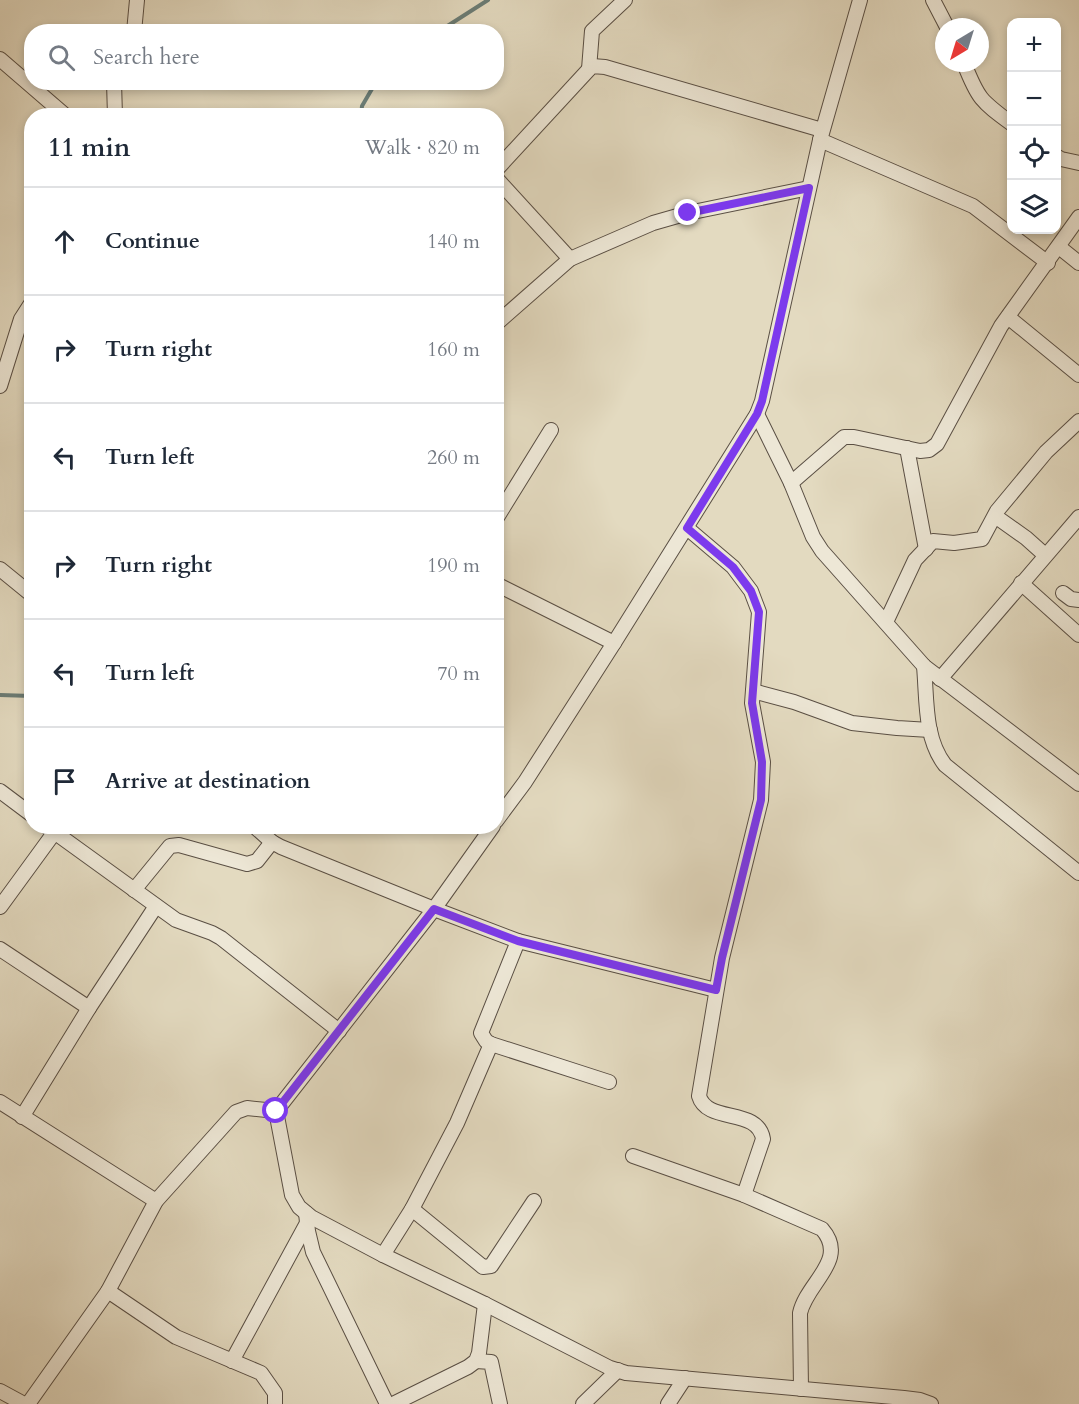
<!DOCTYPE html>
<meta charset="utf-8">
<style>
body{margin:0;font-family:Cardo,serif;background:#f6f6f7;color:#1f2937}
.controls{position:absolute;right:18px;top:18px;display:grid;overflow:hidden;border-radius:12px;box-shadow:0 3px 9px #0003}
.controls button{width:54px;height:54px;display:grid;place-items:center;padding:0;border:0;border-bottom:2px solid #e0e1e3;background:#fff;color:#1f2937;font:30px sans-serif}
.compass{position:absolute;left:935px;top:18px;width:54px;height:54px;border-radius:50%;background:#fff;box-shadow:0 3px 9px #0003;rotate:218deg}
.stop{position:absolute;width:18px;height:18px;margin:-14px;border:4px solid #7c3aed;border-radius:50%;background:#fff}
.stop.end{background:#7c3aed;border-color:#fff;box-shadow:0 2px 6px #0008}
.list{margin:0;padding:0;list-style:none}
h2{display:flex;justify-content:space-between;align-items:center;height:78px;margin:0;padding:0 24px;font-size:26px}
h2 small{font-size:20px;font-weight:400;color:#747a83}
.list li{display:grid;grid-template-columns:39px 1fr auto;gap:18px;align-items:center;box-sizing:border-box;height:108px;padding:0 24px;border-top:2px solid #e0e1e3}
.list b{display:block;font-size:22px;white-space:nowrap}
.list em{font-size:20px;font-style:normal;color:#747a83}
.icon{flex:none;width:33px;height:33px;fill:none;stroke:currentColor;stroke-width:2;stroke-linecap:round;stroke-linejoin:round}
.map{position:relative;flex:none;width:1079px;height:1404px;overflow:hidden}
.search{position:absolute;background:#fff;box-shadow:0 3px 9px #0003;left:24px;top:24px;width:480px;height:66px;display:flex;align-items:center;gap:15px;box-sizing:border-box;padding:0 21px;border-radius:24px;color:#747a83;font-size:22px}
.panel{position:absolute;background:#fff;box-shadow:0 3px 9px #0003;left:24px;top:108px;width:480px;height:726px;border-radius:24px}
.map>svg:first-child{display:block}
.lines{fill:none;stroke-linecap:round;stroke-linejoin:round}
.stream{stroke:#6b7d76;stroke-width:4}
.minor-casing{stroke:#5a4f44;stroke-width:16}
.minor{stroke:#ede7d6;stroke-width:14}
.route{stroke:#7c3aed;stroke-width:8}
</style>
<div class="map">
<svg width="1079" height="1404" viewBox="0 0 1079 1404">
<rect width="100%" height="100%" fill="#e3dac0"/>
<filter id="stains"><feTurbulence type="fractalNoise" baseFrequency=".00333" numOctaves="4"/><feColorMatrix values="0 0 0 0 .2 0 0 0 0 .09 0 0 0 0 .02 0 0 0 .5 -.17"/></filter>
<radialGradient id="worn" r=".72"><stop offset=".6" stop-color="#630" stop-opacity="0"/><stop offset="1" stop-color="#630" stop-opacity=".3"/></radialGradient>
<g class="lines">
<!-- stream -->
<g class="stream">
<polyline points="438,32 488,0"/>
<polyline points="361,116 362,106 376,82"/>
<polyline points="0,695 32,696"/>
</g>
<!-- minor casing -->
<g class="minor-casing">
<g id="minor">
<polyline points="933,0 947,27"/>
<polyline points="134,32 137,0"/>
<polyline points="0,59 66,116"/>
<path d="M964,63C978,99 981,101 1012,124"/>
<polyline points="589,69 592,31 625,0"/>
<polyline points="114,82 115,116"/>
<polyline points="820,140 973,206 1048,263"/>
<polyline points="1056,156 1061,159 1079,163"/>
<polyline points="496,170 592,66 605,67 822,130"/>
<polyline points="496,178 570,259"/>
<polyline points="1059,247 1079,263"/>
<polyline points="1008,317 1079,375"/>
<polyline points="496,324 570,259 653,223 688,213 809,188"/>
<polyline points="0,386 21,319 32,302"/>
<polyline points="757,414 791,483 813,537 822,551 924,666 1079,784"/>
<polyline points="907,448 926,549"/>
<polyline points="791,483 844,437 854,437 920,451 929,450 937,444 1001,326 1079,217"/>
<polyline points="995,516 1026,538 1045,555"/>
<polyline points="496,519 551,430"/>
<path d="M687,528L733,567L751,591L759,612L752,703L763,762L761,800L722,958L699,1096C707,1124 758,1107 763,1139L744,1195"/>
<polyline points="0,569 32,595"/>
<polyline points="1021,583 1079,635"/>
<polyline points="496,584 614,643"/>
<polyline points="1063,593 1071,599 1079,600"/>
<polyline points="886,622 915,560 933,541 954,543 982,539 997,511 1046,452 1079,421"/>
<path d="M924,666C927,699 924,738 945,765L1079,873"/>
<polyline points="940,679 1079,517"/>
<polyline points="753,691 794,702 852,723 897,728 930,730"/>
<polyline points="0,791 32,815"/>
<polyline points="496,821 525,782 614,643 757,414 762,401 820,140 860,0"/>
<polyline points="46,826 176,920 212,933 221,938 339,1031"/>
<polyline points="254,826 272,842 281,847 434,909 518,941 716,990"/>
<polyline points="134,890 170,846 179,845 247,864 257,861 272,842"/>
<polyline points="0,907 54,833"/>
<polyline points="518,941 481,1033 486,1041 491,1044 609,1082"/>
<polyline points="0,949 89,1008"/>
<polyline points="0,1102 156,1201"/>
<polyline points="276,1111 292,1195 299,1207 311,1217 383,1255 485,1304 610,1368 626,1373 904,1398 920,1400 931,1404"/>
<polyline points="276,1111 434,909 493,826"/>
<polyline points="22,1117 89,1008 156,906"/>
<path d="M633,1156L744,1195L822,1229C849,1260 807,1282 800,1313L801,1389"/>
<polyline points="412,1209 483,1267 491,1266 534,1201"/>
<polyline points="306,1213 308,1231 313,1252 387,1404"/>
<polyline points="383,1255 412,1209 457,1123 491,1044"/>
<polyline points="108,1291 176,1337 261,1373 275,1393 275,1404"/>
<polyline points="232,1361 307,1223"/>
<polyline points="476,1361 491,1362 500,1404"/>
<polyline points="0,1391 24,1404"/>
<polyline points="28,1404 108,1291 156,1201 236,1112 247,1108 276,1111"/>
<polyline points="393,1404 468,1367 476,1361 479,1353 485,1304"/>
<polyline points="583,1404 618,1370"/>
<polyline points="668,1404 685,1378"/>
</g>
</g>
<!-- minor -->
<use href="#minor" class="minor"/>
</g>
<g class="lines">
<!-- route -->
<polyline class="route" points="276,1111 434,909 518,941 716,990 722,958 761,800 762,762 752,703 759,612 751,591 733,567 687,528 757,414 762,401 809,188 688,213"/>
</g>
<rect width="100%" height="100%" filter="url(#stains)"/>
<rect width="100%" height="100%" fill="url(#worn)"/>
</svg>
<div class="controls">
<button>+</button>
<button>−</button>
<button><svg class="icon" aria-label="locate" viewBox="0 0 24 24"><circle cx="12" cy="12" r="6"/><path d="M12 2v4M12 18v4M2 12h4M18 12h4"/></svg></button>
<button><svg class="icon" aria-label="layers" viewBox="0 0 24 24"><path d="M12 4l9 5-9 5-9-5zM3 14l9 5 9-5"/></svg></button>
</div>
<svg class="compass" viewBox="-18 -18 36 36"><path d="M0-13l5 13h-10z" fill="#e53935"/><path d="M0 13l5-13h-10z" fill="#747a83"/></svg>
<div class="stop" style="left:276px;top:1111px"></div>
<div class="stop end" style="left:688px;top:213px"></div>
<div class="search"><svg class="icon" aria-label="search" viewBox="0 0 24 24"><circle cx="10" cy="10" r="6"/><path d="M15 15l6 6"/></svg>Search here</div>
<section class="panel">
<h2>11 min<small>Walk · 820 m</small></h2>
<ul class="list">
<li><svg class="icon" aria-label="ahead" viewBox="0 0 24 24"><path d="M12 20V5M6 11l6-6 6 6"/></svg><div><b>Continue</b></div><em>140 m</em></li>
<li><svg class="icon" aria-label="right" viewBox="0 0 24 24"><path d="M7 20v-9h11M14 6l5 5-5 5"/></svg><div><b>Turn right</b></div><em>160 m</em></li>
<li><svg class="icon" aria-label="left" viewBox="0 0 24 24"><path d="M17 20v-9H6M10 6l-5 5 5 5"/></svg><div><b>Turn left</b></div><em>260 m</em></li>
<li><svg class="icon" aria-label="right" viewBox="0 0 24 24"><path d="M7 20v-9h11M14 6l5 5-5 5"/></svg><div><b>Turn right</b></div><em>190 m</em></li>
<li><svg class="icon" aria-label="left" viewBox="0 0 24 24"><path d="M17 20v-9H6M10 6l-5 5 5 5"/></svg><div><b>Turn left</b></div><em>70 m</em></li>
<li><svg class="icon" aria-label="arrive" viewBox="0 0 24 24"><path d="M6 21V4h12l-3 4 3 4H6"/></svg><div><b>Arrive at destination</b></div></li>
</ul>
</section>
</div>
